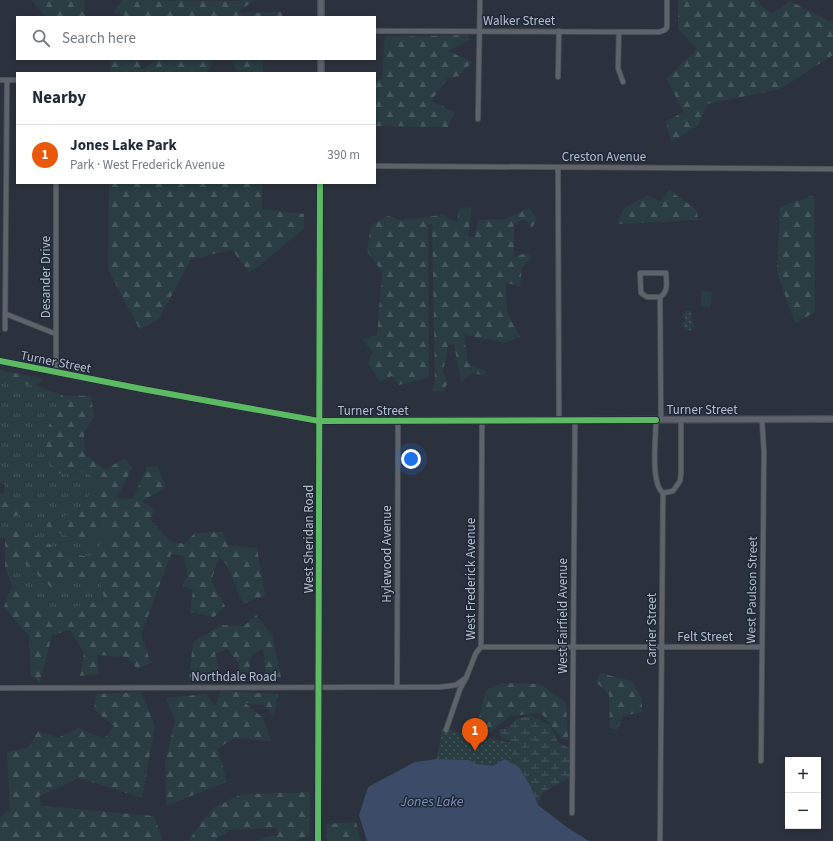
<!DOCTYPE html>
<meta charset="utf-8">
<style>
body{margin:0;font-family:"Source Sans 3",sans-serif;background:#f2f2f3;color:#1f2937}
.controls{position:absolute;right:12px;bottom:12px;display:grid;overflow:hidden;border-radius:0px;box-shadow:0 2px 6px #0003}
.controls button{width:36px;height:36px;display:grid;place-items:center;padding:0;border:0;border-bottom:1px solid #e0e1e3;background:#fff;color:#1f2937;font:20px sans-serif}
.you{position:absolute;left:411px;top:459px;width:14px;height:14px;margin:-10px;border:3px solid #fff;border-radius:50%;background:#1a73e8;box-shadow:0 0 0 6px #1a73e833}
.badge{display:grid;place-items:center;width:26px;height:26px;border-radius:50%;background:#ea580c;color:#fff;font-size:13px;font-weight:700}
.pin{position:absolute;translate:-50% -33px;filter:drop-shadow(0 1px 2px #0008)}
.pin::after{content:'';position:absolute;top:21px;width:14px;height:12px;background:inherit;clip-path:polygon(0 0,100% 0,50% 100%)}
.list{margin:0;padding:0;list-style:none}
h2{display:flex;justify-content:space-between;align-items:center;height:52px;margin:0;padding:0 16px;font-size:17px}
h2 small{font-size:13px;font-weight:400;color:#747a83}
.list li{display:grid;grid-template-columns:26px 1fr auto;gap:12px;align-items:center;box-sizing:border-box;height:60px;padding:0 16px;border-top:1px solid #e0e1e3}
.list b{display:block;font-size:15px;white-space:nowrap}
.list p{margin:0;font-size:13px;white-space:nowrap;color:#747a83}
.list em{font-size:13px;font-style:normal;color:#747a83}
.icon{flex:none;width:22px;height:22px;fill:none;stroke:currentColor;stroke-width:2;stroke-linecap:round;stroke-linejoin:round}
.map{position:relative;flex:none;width:833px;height:841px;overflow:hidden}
.search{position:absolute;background:#fff;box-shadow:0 2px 6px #0003;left:16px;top:16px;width:360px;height:44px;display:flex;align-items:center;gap:10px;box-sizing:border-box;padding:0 14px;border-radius:0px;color:#747a83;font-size:15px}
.panel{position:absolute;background:#fff;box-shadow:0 2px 6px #0003;left:16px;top:72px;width:360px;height:112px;border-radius:0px}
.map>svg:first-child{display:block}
.grass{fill:url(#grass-tufts)}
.forest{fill:url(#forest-firs)}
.wetland{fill:url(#wetland-marsh)}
.park{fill:url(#park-dots)}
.garden{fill:#293d43}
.water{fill:#3b4b68}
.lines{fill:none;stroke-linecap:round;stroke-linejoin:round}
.minor-casing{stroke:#494d55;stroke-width:6}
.tertiary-casing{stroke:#494d55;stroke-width:8}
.minor{stroke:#5e626a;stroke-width:4.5}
.tertiary{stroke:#5e626a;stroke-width:5.5}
.cycleway-casing{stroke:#1f2838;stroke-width:8}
.cycleway{stroke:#5cba63;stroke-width:6}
.labels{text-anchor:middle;stroke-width:3;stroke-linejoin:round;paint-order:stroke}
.street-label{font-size:13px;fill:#b8becc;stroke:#1f2838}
.water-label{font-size:14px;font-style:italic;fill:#7f92b4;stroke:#1f2838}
</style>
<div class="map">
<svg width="833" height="841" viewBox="0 0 833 841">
<defs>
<pattern id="grass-tufts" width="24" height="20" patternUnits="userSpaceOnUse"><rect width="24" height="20" fill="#293d43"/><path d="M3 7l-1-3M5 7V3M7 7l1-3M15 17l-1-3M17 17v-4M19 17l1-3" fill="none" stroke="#46575d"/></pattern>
<pattern id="forest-firs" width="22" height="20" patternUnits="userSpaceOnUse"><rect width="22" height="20" fill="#293d43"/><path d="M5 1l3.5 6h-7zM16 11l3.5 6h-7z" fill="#46575d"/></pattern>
<pattern id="wetland-marsh" width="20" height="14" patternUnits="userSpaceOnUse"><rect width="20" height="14" fill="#293d43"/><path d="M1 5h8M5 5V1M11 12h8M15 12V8" fill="none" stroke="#46575d"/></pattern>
<pattern id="park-dots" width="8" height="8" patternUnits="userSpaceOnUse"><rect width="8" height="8" fill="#293d43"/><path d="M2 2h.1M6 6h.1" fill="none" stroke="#46575d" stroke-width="1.8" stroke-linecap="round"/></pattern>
</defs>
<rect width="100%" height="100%" fill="#2c323d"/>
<!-- grass -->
<g class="grass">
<polygon points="0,380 36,386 61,395 40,448 56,474 84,472 101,480 75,513 46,523 49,530 89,543 104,525 114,528 91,557 62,552 32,533 0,528 0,519 38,511 39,501 9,503 0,499 0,493 3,494 5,485 0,483"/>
<polygon points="26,564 52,588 81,577 101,582 104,600 66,609 46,618 33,597 12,586 5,567"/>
</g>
<!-- forest -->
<g class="forest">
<polygon points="32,0 84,0 85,17 45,17"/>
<polygon points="122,0 239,1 239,0 256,0 241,9 239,13 281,12 283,17 130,17 113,13"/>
<polygon points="678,0 759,0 760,6 772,14 790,1 829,21 833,19 833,55 780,89 707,104 699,125 671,142 666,121 684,112 666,79 697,49 678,29"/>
<polygon points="468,35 469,40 448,51 472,62 459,76 448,78 431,101 455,112 448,127 375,126 375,80 382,79 385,37"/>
<polygon points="111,59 137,59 142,70 158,59 214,59 207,73 110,73"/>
<polygon points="231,59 263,59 263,73 238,73"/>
<polygon points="109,183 262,183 262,209 304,214 304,228 258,267 249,272 232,250 191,259 159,319 140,330 108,269"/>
<polygon points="669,190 697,210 698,220 617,224 624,208 648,195 661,202"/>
<polygon points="814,195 815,312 795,323 777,273 780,207"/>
<polygon points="472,207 468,236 474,238 478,220 505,219 529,208 537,219 532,228 525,219 514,224 514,256 528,253 531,258 522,267 520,286 506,283 507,312 520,337 505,343 464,335 468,364 486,371 484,376 473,373 461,382 454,344 448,345 443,372 448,382 443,392 432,391 435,381 432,223 428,226 429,376 420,380 399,385 392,376 380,382 368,363 373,352 362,339 377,335 382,272 367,251 371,225 388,216 400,220 442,215 457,222 459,209"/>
<polygon points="0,370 44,379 36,386 0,380"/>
<polygon points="61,395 91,396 94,416 84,433 85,454 105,470 125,458 132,468 117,498 133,499 147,466 158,467 166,488 142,501 155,510 150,519 170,541 184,544 195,533 223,532 227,545 257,548 265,595 243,604 227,565 219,557 211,581 225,606 214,617 190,612 193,590 183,586 188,574 183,556 171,554 141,635 151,663 137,669 127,657 97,655 99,674 80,676 84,653 70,630 52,635 40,682 31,675 29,636 4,607 12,586 34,597 46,618 66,609 104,600 101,582 81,577 52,588 26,564 5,567 5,539 0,538 0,528 32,533 62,552 90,557 114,528 104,525 89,543 49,530 45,523 75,513 101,480 84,472 56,474 40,448"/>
<polygon points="0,499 10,503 40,501 38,511 0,519"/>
<polygon points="256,615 272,634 281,677 266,679 263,649 252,654 249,673 240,672 238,662 227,649 215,654 221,676 189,680 193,642 221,625 244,626"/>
<polygon points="600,673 632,681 642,699 642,712 623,716 617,730 610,728 609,694 596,682"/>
<polygon points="503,683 540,684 566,703 568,739 562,739 541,713 510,716 490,733 477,726 486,690"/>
<polygon points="221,691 278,694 274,717 265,705 245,703 263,718 271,741 234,738 217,749 223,766 226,782 166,806 165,762 175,721 166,698 206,694 215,706"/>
<polygon points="141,692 155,726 142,798 79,778 39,796 41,806 154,816 163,841 0,841 0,817 10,810 7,752 29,747 38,731 58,738 78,728 104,739 114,726 94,710 96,694"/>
<polygon points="310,792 309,836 293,841 261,841 259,838 279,835 276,828 230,830 214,841 188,841 213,808 242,794"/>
<polygon points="356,822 361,841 327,841 326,824"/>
</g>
<!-- wetland -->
<polygon class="wetland" points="531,716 550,725 558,742 569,748 569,779 543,792 538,805 531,787 519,767 504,759 510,760 514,743 498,735 500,729 507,729 517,718"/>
<!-- park -->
<g class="park">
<polygon points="686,311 690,311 692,313 690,320 694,323 693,329 692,330 685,331 683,328 683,322 686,320 685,318 683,316 683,313"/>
<polygon points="442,729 514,743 510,760 503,759 492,766 477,764 468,760 437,759"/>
</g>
<!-- garden -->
<polygon class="garden" points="701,291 712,291 711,307 701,307"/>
<!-- water -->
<polygon class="water" points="437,759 468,760 477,764 493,766 504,759 519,767 531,787 538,805 568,828 589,841 367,841 359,815 368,787 415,762"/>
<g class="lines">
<!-- minor casing -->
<g class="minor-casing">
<g id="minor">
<polyline points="375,31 659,32 665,30 667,27 667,0"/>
<polyline points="619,32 618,68 623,82"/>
<polyline points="558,77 559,31"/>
<polyline points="0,80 17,80"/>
<polyline points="478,119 480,0"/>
<polyline points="375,166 833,169"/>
<polyline points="558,167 559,420"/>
<path d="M660,297H647L641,293L640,273H666C666,281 669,292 660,297L661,420"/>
<polyline points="6,314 56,334"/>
<polyline points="5,329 7,80"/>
<polyline points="56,372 56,183"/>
<path d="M656,420C656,436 650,483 663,493L660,841"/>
<polyline points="663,493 673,491 680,481 681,474 681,420"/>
<polyline points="481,647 761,647"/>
<polyline points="397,687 398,421"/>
<polyline points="0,688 441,687 456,685 466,678"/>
<polyline points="446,730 460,689 466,678 476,653 481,647 482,421"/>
<polyline points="761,761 764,452 762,420"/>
<polyline points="572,813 575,420"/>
</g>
</g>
<!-- tertiary casing -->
<g class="tertiary-casing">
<g id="tertiary">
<polyline points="321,17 321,0"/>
<polyline points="321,73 321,59"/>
<polyline points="0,361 142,389 319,421 833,419"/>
<polyline points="318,841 320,183"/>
</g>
</g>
<!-- minor -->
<use href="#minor" class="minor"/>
<!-- tertiary -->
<use href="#tertiary" class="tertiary"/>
<!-- cycleway casing -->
<g class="cycleway-casing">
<g id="cycleway">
<polyline points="0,361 142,389 319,421 656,420"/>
<polyline points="318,841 320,183"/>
</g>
</g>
<!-- cycleway -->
<use href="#cycleway" class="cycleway"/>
</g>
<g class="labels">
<!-- street labels -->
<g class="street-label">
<text x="519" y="25">Walker Street</text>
<text x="604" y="161">Creston Avenue</text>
<text transform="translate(45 277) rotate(-90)" y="5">Desander Drive</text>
<text transform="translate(56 361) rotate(11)" y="5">Turner Street</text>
<text x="702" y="414">Turner Street</text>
<text x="373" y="415">Turner Street</text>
<text transform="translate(308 539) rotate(-90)" y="5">West Sheridan Road</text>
<text transform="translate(386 554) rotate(-90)" y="5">Hylewood Avenue</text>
<text transform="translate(470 579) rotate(-90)" y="5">West Frederick Avenue</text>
<text transform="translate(751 590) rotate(-89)" y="5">West Paulson Street</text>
<text transform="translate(562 616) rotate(-90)" y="5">West Fairfield Avenue</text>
<text transform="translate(651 629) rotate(-90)" y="5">Carrier Street</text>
<text x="705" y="641">Felt Street</text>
<text x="234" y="681">Northdale Road</text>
</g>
<!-- water labels -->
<g class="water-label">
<text x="432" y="806">Jones Lake</text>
</g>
</g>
</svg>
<div class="controls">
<button>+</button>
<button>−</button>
</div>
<div class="you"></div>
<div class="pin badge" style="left:475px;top:751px">1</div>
<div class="search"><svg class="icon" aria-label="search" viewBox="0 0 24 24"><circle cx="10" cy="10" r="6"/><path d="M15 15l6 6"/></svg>Search here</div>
<section class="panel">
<h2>Nearby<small></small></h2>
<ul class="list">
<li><span class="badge">1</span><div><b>Jones Lake Park</b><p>Park · West Frederick Avenue</p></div><em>390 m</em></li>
</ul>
</section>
</div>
